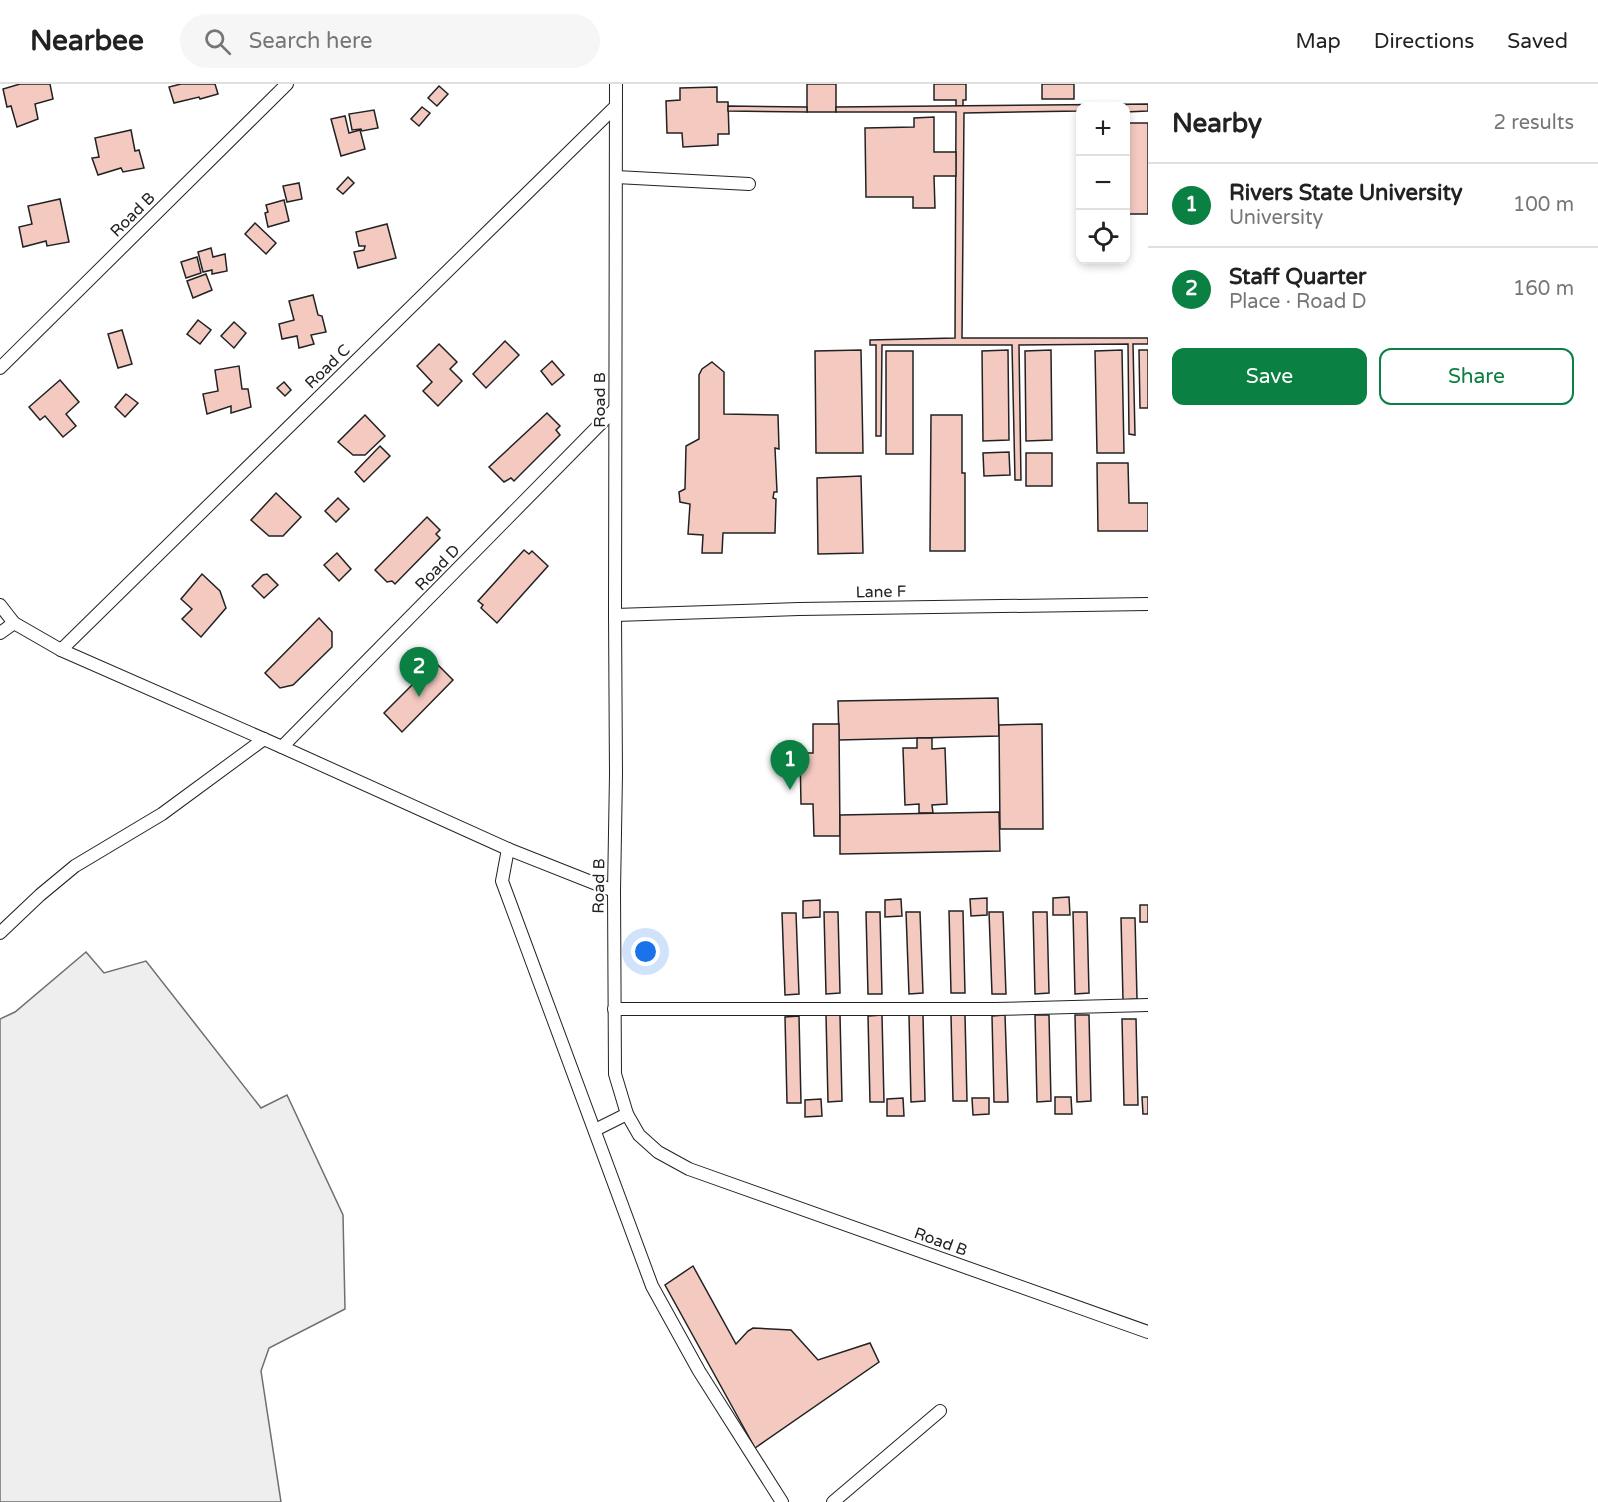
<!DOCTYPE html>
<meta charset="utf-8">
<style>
body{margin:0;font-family:"Varela Round",sans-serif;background:#f6f6f6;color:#222}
.controls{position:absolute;right:18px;top:18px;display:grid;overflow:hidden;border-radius:12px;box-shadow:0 3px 9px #0003}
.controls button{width:54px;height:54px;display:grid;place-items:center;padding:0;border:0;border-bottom:2px solid #e0e0e0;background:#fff;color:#222;font:30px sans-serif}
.you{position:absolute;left:646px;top:868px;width:21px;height:21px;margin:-15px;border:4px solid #fff;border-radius:50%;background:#1a73e8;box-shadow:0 0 0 9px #1a73e833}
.badge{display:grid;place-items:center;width:39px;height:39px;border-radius:50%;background:#0b8043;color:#fff;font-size:20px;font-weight:700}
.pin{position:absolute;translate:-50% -50px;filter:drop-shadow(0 2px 3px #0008)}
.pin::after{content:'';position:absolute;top:32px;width:21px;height:18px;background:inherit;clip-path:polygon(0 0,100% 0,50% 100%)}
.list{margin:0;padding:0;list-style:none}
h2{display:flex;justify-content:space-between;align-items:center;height:78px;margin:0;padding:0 24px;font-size:26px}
h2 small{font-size:20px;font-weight:400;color:#767676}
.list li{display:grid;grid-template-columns:39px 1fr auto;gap:18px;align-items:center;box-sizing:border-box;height:84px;padding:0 24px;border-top:2px solid #e0e0e0}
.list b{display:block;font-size:22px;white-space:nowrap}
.list p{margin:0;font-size:20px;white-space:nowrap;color:#767676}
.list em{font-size:20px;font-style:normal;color:#767676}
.actions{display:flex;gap:12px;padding:18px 24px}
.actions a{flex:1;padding:14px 0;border:2px solid #0b8043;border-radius:12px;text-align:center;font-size:21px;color:#0b8043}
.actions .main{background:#0b8043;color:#fff}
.icon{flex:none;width:33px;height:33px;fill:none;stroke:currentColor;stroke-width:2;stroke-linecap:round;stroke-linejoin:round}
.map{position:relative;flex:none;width:1148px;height:1418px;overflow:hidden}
header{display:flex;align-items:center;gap:36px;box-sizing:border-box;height:84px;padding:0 30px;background:#fff;border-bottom:2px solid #e0e0e0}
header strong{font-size:28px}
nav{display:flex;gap:33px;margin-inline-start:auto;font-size:21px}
.search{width:420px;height:54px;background:#f6f6f6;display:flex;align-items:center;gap:15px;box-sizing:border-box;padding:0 21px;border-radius:33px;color:#767676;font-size:22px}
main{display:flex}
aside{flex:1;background:#fff}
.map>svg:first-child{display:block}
.green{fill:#eee;stroke:#6f6f6f;stroke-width:1.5}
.building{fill:#f3c9c0;stroke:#222;stroke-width:1.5}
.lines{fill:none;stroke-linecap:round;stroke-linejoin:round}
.street-casing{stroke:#222;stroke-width:14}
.street{stroke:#fff;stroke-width:12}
.labels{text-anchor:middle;stroke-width:4.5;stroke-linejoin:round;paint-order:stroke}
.street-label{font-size:16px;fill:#222;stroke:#fff}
</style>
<header>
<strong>Nearbee</strong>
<div class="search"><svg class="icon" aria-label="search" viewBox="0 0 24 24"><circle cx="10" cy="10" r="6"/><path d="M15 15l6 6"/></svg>Search here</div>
<nav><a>Map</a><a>Directions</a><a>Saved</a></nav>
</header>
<main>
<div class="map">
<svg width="1148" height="1418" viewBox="0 0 1148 1418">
<rect width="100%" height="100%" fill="#fff"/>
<!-- green -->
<polygon class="green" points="86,868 104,889 146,877 261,1024 287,1011 343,1131 345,1225 269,1264 261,1287 281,1418 0,1418 0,935 15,928"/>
<!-- building -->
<g class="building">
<polygon points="20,0 50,0 53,15 35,20 38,35 17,43 11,22 7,23 3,5"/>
<polygon points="181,0 215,0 218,10 200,15 199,13 174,19 169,3"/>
<rect x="807" y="0" width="29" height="28"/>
<polygon points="934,0 966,0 966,16 963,16 963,22 956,22 956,16 934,16"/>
<rect x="1042" y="0" width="32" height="15"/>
<polygon points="439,2 448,10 437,22 428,14"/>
<polygon points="717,3 717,18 728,18 729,50 718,50 718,61 683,63 682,49 667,49 666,17 680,16 680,4"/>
<polygon points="1148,20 1148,27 1126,28 1126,22 1080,22 1080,27 964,29 962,254 1148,254 1148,260 1133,260 1135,351 1129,350 1128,260 1019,261 1021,396 1015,396 1012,261 882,261 881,352 876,352 876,261 870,261 870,256 955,254 956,28 836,28 836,23"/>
<polygon points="728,22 807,23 807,28 728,27"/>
<polygon points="422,23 430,29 419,42 411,35"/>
<polygon points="374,26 378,44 362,47 361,45 352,46 349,30"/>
<polygon points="345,32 349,49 360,46 365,65 341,72 331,35"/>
<polygon points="934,33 934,68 956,68 956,92 934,92 935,124 913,124 913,113 866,113 865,44 914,43 914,34"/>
<polygon points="1129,39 1148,39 1148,130 1126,130 1126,46 1129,46"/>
<polygon points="131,46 135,67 139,66 144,84 123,88 121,84 98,91 92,74 99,73 95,54"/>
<polygon points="348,93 354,99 343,110 337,105"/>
<polygon points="299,99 302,115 287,118 283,102"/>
<polygon points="60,115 69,158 47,162 46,157 23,163 19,143 32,140 28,122"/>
<polygon points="284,116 289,137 268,143 265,129 268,128 266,121"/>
<polygon points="255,139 276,159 266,170 245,150"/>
<polygon points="387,140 396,174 358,184 354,168 364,166 365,162 359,162 356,148"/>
<polygon points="211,164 213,173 225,170 227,187 212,190 212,186 203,188 198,168"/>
<polygon points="197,173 201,189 186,194 181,178"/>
<polygon points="206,190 212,206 193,214 187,197"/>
<polygon points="313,211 318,231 322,232 326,248 311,251 314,260 299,264 297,252 282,255 279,240 294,236 289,217"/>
<polygon points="198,236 211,246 200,260 187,250"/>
<polygon points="234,238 246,249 234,264 221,252"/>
<polygon points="122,246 132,280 118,284 108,250"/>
<polygon points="505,257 519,271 486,304 473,290"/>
<polygon points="439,260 457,278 450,285 462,297 438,322 423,307 432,298 417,282"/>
<polygon points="861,266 863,369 816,369 815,267"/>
<polygon points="1008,266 1009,356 983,357 982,267"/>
<polygon points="1051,266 1052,356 1026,357 1025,267"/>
<polygon points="1122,266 1124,369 1097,369 1095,267"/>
<polygon points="1139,266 1148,266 1148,324 1140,324"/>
<rect x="886" y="267" width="27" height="103"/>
<polygon points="552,277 564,291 552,301 541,287"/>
<polygon points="712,278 724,288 724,330 778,331 779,365 775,364 777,408 774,408 773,414 776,415 775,449 723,449 722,469 702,469 703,451 688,450 690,420 680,418 679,408 685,405 686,362 699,355 699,291 702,285"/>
<polygon points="239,282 242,305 248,305 251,323 231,329 231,322 207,330 203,310 218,307 215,286"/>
<polygon points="60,296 79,318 66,330 76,342 63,353 45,332 40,336 29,323"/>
<polygon points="284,298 291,306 285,312 277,304"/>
<polygon points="126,310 138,319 125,333 115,323"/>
<polygon points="547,329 560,342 556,346 560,351 514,397 511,394 504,398 489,383"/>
<polygon points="365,331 385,352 365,371 353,371 338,358"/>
<polygon points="931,331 962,331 962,389 965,389 965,467 930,467"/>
<polygon points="380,362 390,372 364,398 355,388"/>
<polygon points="1009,368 1010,391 984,392 983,369"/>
<rect x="1026" y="369" width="26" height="33"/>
<polygon points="1097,379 1128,379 1129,419 1148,419 1148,447 1098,447"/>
<polygon points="861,392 863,469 818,470 817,394"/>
<polygon points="276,409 301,433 283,452 269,452 251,436"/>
<polygon points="338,414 349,425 336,438 325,427"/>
<polygon points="427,433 440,446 436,450 440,454 395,500 392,497 387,498 375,486"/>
<polygon points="524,466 529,470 532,467 548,482 497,539 481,524 483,521 478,517"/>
<polygon points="337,469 351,485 339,497 324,481"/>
<polygon points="202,490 220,507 226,524 201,553 182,535 192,525 181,515"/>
<polygon points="267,490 278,501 264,514 252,502 263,491"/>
<polygon points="319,534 332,548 332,563 293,601 280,604 265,589"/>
<polygon points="435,578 453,596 402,648 384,629"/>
<polygon points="998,614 999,652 839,656 838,617"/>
<polygon points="813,640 839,640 840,752 814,752 813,720 801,720 800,669 813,669"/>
<polygon points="1042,640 1043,745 1000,745 999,641"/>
<polygon points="917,654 932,654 932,665 945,664 947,720 932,721 933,729 919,729 919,720 905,721 903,664 917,664"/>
<polygon points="999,728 1000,767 840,770 840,731"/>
<polygon points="1069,813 1070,831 1053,831 1053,814"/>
<polygon points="987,814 987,831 971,832 970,815"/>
<polygon points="901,815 902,832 885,833 885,816"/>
<polygon points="820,816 820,833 803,834 803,817"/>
<rect x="1140" y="821" width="8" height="17"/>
<polygon points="949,827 963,827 965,909 951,909"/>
<polygon points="824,828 838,828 840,909 826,910"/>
<polygon points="866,828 880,828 882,910 868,910"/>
<polygon points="906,828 920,828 923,909 909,910"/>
<polygon points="989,828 1003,828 1006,910 992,910"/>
<polygon points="1033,828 1047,828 1049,909 1035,910"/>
<polygon points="1073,828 1087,828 1089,909 1075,910"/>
<polygon points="782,829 796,829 799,910 785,911"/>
<polygon points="1121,834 1135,834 1137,915 1123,916"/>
<polygon points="826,931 840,931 842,1017 828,1018"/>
<polygon points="882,931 884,1018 870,1018 868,932"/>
<polygon points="909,931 923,931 925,1017 911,1018"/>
<polygon points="951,931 965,931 967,1017 953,1017"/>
<polygon points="1005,931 1008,1018 994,1018 992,932"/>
<polygon points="1035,931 1049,931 1051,1017 1037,1018"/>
<polygon points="1075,931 1089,931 1091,1017 1077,1018"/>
<polygon points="799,932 801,1019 787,1019 785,933"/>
<polygon points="1122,935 1136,935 1138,1021 1124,1021"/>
<polygon points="1055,1013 1071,1013 1072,1030 1055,1030"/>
<polygon points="1142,1013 1148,1013 1148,1030 1143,1030"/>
<polygon points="903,1014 904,1032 887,1032 887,1015"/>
<polygon points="972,1014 989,1014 989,1030 973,1031"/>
<polygon points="821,1015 822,1032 805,1033 805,1016"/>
<polygon points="693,1182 736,1260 748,1247 753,1244 791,1246 818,1276 870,1259 879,1278 755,1364 665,1201"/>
</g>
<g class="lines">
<!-- street casing -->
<g class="street-casing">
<g id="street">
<polyline points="616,0 615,531 616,690 614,807 615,990 627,1030 639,1051 658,1068 689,1085 1148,1248"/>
<polyline points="616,93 749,100"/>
<polyline points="0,284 287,0"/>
<polyline points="0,521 14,539 61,566 282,663 508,765 614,807"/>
<polyline points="615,531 799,525 1148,520"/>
<polyline points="0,549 14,539"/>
<polyline points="61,566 616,22"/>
<polyline points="282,663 615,325"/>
<polyline points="508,765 502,797 652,1202 699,1287 782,1418"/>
<polyline points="0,849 40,811 75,782 162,730 264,655"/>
<polyline points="614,925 995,925 1148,921"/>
<polyline points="595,1046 627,1030"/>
<polyline points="833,1418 940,1327"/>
</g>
</g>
<!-- street -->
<use href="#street" class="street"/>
</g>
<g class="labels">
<!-- street labels -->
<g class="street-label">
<text transform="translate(132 130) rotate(-45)" y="6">Road B</text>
<text transform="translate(327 282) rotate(-44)" y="6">Road C</text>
<text transform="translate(599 316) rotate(-90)" y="6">Road B</text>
<text transform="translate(437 483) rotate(-46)" y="6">Road D</text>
<text transform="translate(881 507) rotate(-1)" y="6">Lane F</text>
<text transform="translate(598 802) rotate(-89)" y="6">Road B</text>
<text transform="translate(941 1157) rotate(20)" y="6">Road B</text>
</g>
</g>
</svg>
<div class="controls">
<button>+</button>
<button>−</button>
<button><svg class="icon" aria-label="locate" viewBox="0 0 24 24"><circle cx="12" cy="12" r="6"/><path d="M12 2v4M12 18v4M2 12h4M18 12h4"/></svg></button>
</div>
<div class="you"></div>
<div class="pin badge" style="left:790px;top:706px">1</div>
<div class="pin badge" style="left:419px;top:613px">2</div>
</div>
<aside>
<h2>Nearby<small>2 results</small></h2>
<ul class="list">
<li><span class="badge">1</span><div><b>Rivers State University</b><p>University</p></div><em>100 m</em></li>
<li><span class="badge">2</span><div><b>Staff Quarter</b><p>Place · Road D</p></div><em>160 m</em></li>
</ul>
<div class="actions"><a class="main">Save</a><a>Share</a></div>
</aside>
</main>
